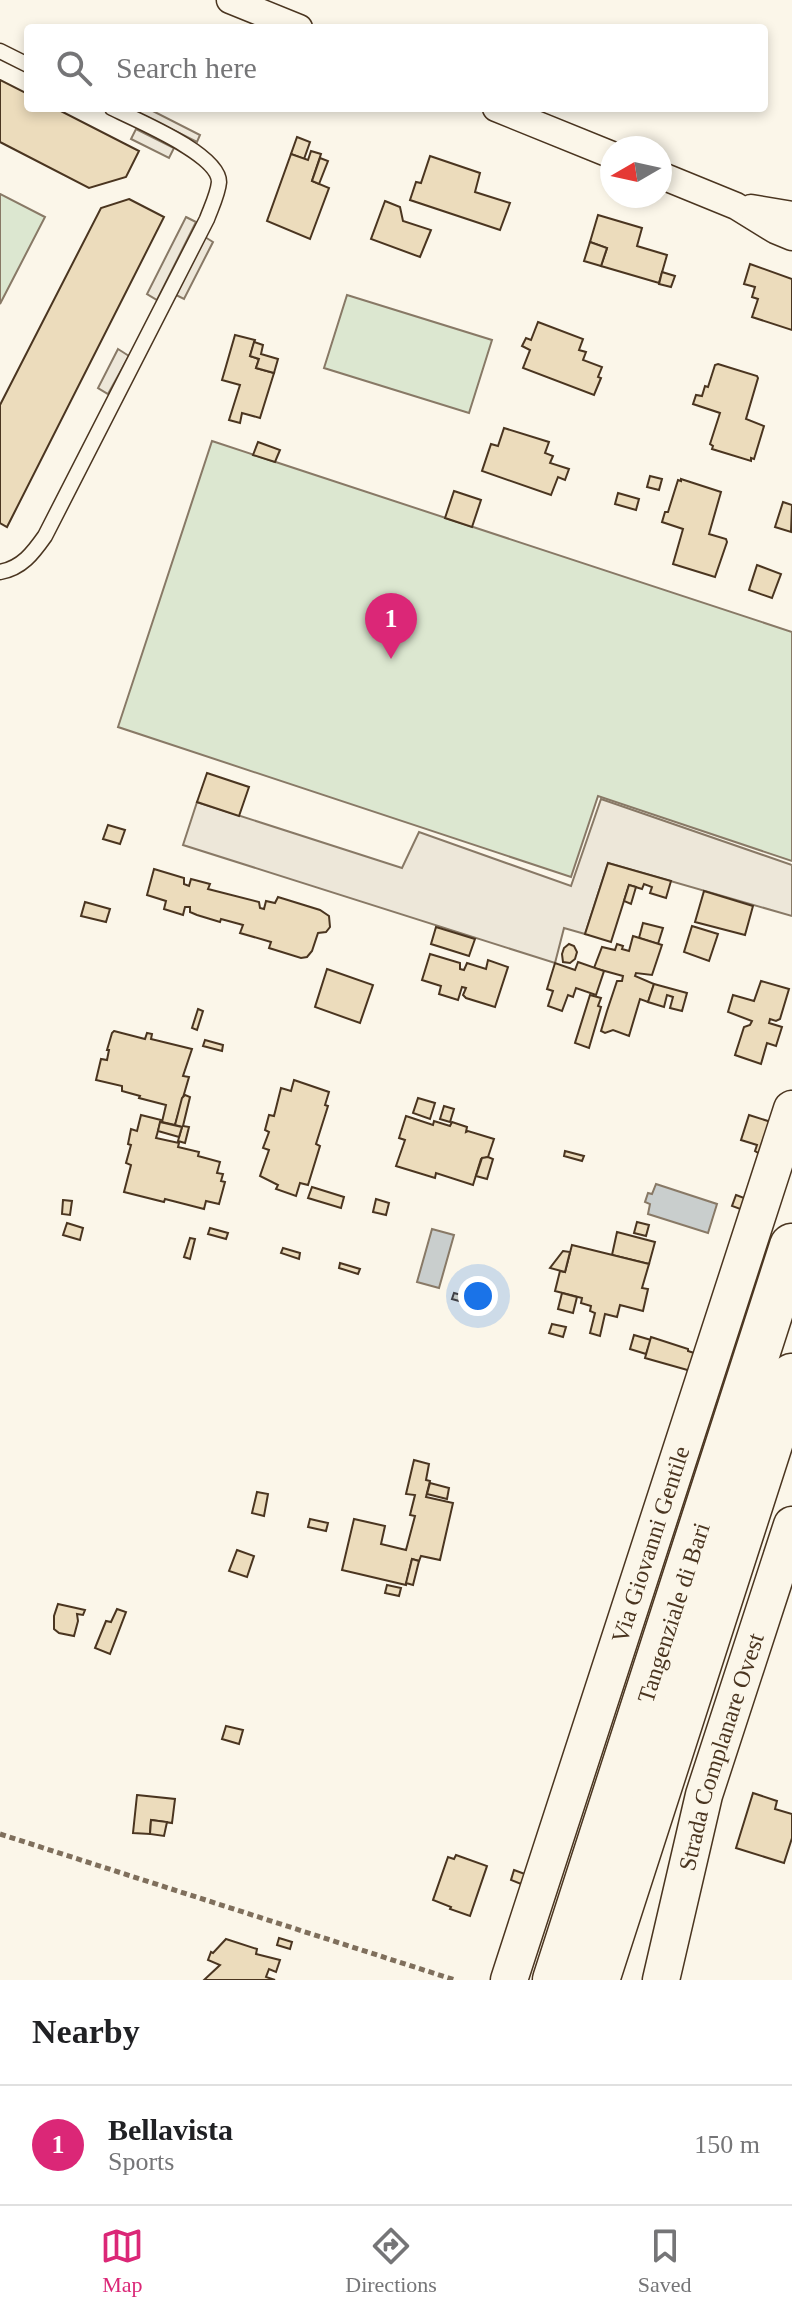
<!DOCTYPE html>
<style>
body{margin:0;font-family:"Times New Roman",serif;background:#f6f6f6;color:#202124}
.compass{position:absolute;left:600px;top:136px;width:72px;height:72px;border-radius:50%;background:#fff;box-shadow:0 4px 12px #0003;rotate:261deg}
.you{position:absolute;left:478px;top:1296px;width:28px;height:28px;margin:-20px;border:6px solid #fff;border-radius:50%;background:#1a73e8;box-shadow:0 0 0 12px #1a73e833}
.badge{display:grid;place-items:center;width:52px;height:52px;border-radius:50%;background:#db2777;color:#fff;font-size:26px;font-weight:700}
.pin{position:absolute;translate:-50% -66px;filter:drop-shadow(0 2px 4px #0008)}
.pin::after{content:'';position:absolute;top:42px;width:28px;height:24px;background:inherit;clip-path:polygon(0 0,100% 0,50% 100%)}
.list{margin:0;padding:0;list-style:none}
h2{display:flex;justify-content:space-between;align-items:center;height:104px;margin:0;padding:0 32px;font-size:34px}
h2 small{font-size:26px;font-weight:400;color:#757577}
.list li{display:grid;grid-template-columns:52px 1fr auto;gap:24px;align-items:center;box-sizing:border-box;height:120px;padding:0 32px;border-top:2px solid #e0e0e0}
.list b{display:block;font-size:30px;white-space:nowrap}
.list p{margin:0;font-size:26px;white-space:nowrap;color:#757577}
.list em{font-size:26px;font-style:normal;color:#757577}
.icon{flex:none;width:44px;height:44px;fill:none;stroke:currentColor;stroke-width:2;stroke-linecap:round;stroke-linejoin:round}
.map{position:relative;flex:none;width:792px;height:1980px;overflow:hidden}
.search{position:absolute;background:#fff;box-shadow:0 4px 12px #0003;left:24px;right:24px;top:24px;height:88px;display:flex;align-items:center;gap:20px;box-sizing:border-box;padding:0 28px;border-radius:8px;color:#757577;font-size:30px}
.sheet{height:224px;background:#fff}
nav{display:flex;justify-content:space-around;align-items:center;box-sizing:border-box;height:112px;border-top:2px solid #e0e0e0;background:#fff;font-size:22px;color:#757577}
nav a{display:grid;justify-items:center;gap:4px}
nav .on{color:#db2777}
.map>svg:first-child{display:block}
.green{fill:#dce7d0;stroke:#887966;stroke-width:2}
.parking{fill:#ede7d9;stroke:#887966;stroke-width:2}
.water{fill:#c9cecd;stroke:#887966;stroke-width:2}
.building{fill:#ecdcbc;stroke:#4a3520;stroke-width:2}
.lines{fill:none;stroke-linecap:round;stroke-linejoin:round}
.lane-casing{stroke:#4a3520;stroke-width:17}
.street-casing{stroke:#4a3520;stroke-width:29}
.secondary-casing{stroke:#4a3520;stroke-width:39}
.highway-casing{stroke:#4a3520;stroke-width:47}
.path{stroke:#7f6f5c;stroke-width:5;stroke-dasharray:6 4;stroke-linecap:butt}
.lane{stroke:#fbf6e9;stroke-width:14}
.street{stroke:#fbf6e9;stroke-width:26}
.secondary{stroke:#fbf6e9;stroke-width:36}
.highway{stroke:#fbf6e9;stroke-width:44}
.labels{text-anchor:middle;stroke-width:6;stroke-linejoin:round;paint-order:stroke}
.street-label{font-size:24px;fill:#4a3520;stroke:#fbf6e9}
</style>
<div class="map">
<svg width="792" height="1980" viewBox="0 0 792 1980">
<rect width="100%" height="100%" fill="#fbf6e9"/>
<!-- green -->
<g class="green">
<polygon points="0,194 45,217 0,304"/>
<polygon points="347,295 492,340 469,413 324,368"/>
<polygon points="212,441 792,632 792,861 598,796 571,877 118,727"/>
</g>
<!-- parking -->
<g class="parking">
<polygon points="129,108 147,108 200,135 197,142"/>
<polygon points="136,129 174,148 169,158 131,139"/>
<polygon points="186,217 196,222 157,300 147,294"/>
<polygon points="205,237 213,242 184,299 176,295"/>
<polygon points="118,349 129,356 108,394 98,388"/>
<polygon points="601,799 792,865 792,916 608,863 585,934 564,928 555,963 183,845 197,802 402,868 419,832 571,886"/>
</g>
<!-- water -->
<g class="water">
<polygon points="656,1184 717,1204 708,1233 648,1214 650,1204 645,1202 648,1193 652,1194"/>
<polygon points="432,1229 454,1235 439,1288 417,1282"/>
</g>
<!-- building -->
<g class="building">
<polygon points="0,80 28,94 28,108 55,108 139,151 126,177 89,188 0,142"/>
<polygon points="297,137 310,142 304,159 291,154"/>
<polygon points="311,151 321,154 312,181 329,188 310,239 267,221 291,154 308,160"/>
<polygon points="430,156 480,173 475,192 510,203 500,230 410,200 416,182 421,183"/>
<polygon points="320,158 328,161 319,184 312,181"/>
<polygon points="129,199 164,217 7,527 0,523 0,405 101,208"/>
<polygon points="385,201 400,207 403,221 431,230 420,257 371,239"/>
<polygon points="598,215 642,228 637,246 667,255 659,283 601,266 607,248 590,242"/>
<polygon points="590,242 607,248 601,266 584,261"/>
<polygon points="750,264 792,279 792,330 752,317 758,299 752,297 755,287 744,284"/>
<polygon points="662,272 675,276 671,287 659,284"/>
<polygon points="538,322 583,339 579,350 586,352 583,360 602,367 598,377 601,378 594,395 523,368 530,350 522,346 526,338 531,340"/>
<polygon points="235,335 255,340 250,356 259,359 256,368 274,373 260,418 242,413 240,423 229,420 240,385 222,380"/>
<polygon points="254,342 263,345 261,354 278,359 274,373 256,368 259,359 250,356"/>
<polygon points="718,364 757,376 758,378 746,419 764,426 754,459 751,458 751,461 712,449 713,446 710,444 720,413 693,404 696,395 702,396 705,386 708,387 715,365"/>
<polygon points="504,428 549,442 545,453 553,456 550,463 569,469 565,480 558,477 551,495 482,471 491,444 498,446"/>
<polygon points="258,442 280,450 275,462 253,455"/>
<polygon points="650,476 662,479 659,490 647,487"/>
<polygon points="681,479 721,492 709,534 726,539 727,542 715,577 673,564 683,529 662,522 665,512 668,512 678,480 681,481"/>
<polygon points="454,491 481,500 472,527 445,518"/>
<polygon points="618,493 639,499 636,510 615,504"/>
<polygon points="783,502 792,505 791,532 775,527"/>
<polygon points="757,565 781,574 772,598 749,590"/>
<polygon points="207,773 249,787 239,816 197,802"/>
<polygon points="108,825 125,830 120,844 103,839"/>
<polygon points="608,863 671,881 666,898 650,893 652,887 644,884 642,889 629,885 611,942 585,934"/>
<polygon points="154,869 184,878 184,884 189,886 191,879 210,884 208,889 259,902 260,908 264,909 266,901 275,903 278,897 320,910 329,916 330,927 326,932 318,933 312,951 307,957 301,958 269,948 271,942 240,933 243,925 221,919 220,922 197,915 190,912 190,907 185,907 183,915 164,909 166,901 147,895"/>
<polygon points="629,885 636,887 631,904 624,901"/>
<polygon points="704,891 753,906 745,935 695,922"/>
<polygon points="85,902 110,909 106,922 81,916"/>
<polygon points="643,923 663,928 658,944 639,938"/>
<polygon points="692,926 718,934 709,961 684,952"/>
<polygon points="436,927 475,939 469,956 431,944"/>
<polygon points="633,936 662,945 652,975 636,973 635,976 654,984 648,1002 640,999 629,1036 613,1030 605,1033 601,1031 607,1011 617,981 622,981 623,976 594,968 602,947 615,950 617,944 623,946 622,949 629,951"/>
<polygon points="569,944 574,946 577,952 575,959 570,963 563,962 562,954 564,948"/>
<polygon points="430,954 460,963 460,969 464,970 467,963 486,969 488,960 508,967 495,1007 466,998 463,995 466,988 462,987 458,1000 439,994 441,986 422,980"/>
<polygon points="578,962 604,971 596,995 576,988 573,997 568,995 562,1011 548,1006 553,991 547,989 555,963 575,970"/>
<polygon points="327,969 373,985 360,1023 315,1007"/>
<polygon points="761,981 789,989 780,1019 776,1021 770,1019 769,1023 782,1027 776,1046 767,1043 761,1064 735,1055 744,1027 750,1025 752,1021 728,1012 733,995 754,1001"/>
<polygon points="654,984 687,993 682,1011 670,1008 673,997 667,995 664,1007 648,1002"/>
<polygon points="590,995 601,998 598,1006 601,1007 589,1048 575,1043"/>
<polygon points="198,1009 203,1011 197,1030 192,1028"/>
<polygon points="114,1031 145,1039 147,1033 152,1034 151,1039 192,1049 183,1076 189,1077 175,1125 162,1122 166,1105 139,1098 140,1096 122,1091 122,1086 96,1080 101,1059 107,1060 109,1050 107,1050 112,1033"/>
<polygon points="205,1040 223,1045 222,1051 203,1046"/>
<polygon points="294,1080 329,1092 325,1105 328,1106 316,1144 320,1146 308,1185 300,1183 296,1196 276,1189 278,1185 260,1176 269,1150 263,1148 269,1132 265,1130 269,1115 274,1116 281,1088 291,1091"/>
<polygon points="185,1095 190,1097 183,1126 189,1127 185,1143 178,1141 182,1127 175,1125 182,1098"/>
<polygon points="418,1098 435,1103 430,1119 413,1113"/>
<polygon points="444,1106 454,1109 450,1122 440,1119"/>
<polygon points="141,1115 161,1120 156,1138 179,1143 178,1147 199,1152 198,1156 220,1162 217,1173 223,1174 221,1181 225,1182 219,1204 206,1201 204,1209 165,1199 164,1202 124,1192 131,1165 126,1163 131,1145 128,1144 131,1129 137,1131"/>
<polygon points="749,1115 771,1122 760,1154 755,1151 757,1145 741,1140"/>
<polygon points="406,1116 433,1125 434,1121 450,1126 452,1122 467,1127 466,1132 468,1131 494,1139 488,1157 481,1159 473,1185 436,1173 435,1178 396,1166 405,1140 399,1138"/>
<polygon points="160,1122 182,1127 179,1137 158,1131"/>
<polygon points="565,1151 584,1156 582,1161 564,1156"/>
<polygon points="488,1157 493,1159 487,1179 476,1176 482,1158"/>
<polygon points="312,1187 344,1197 341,1208 308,1198"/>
<polygon points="736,1195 747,1199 743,1210 732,1206"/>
<polygon points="376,1199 389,1203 386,1215 373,1212"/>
<polygon points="63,1200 72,1201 70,1215 62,1214"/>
<polygon points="637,1222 649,1225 646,1236 634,1233"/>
<polygon points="67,1223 83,1228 80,1240 63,1235"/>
<polygon points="210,1228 228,1233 226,1239 208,1234"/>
<polygon points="617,1232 655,1242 649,1264 612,1255"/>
<polygon points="190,1238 195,1239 190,1259 184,1257"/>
<polygon points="572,1245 649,1264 642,1288 648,1289 643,1311 620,1305 617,1317 605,1314 600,1336 590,1333 595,1313 590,1311 591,1306 581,1303 582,1298 555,1291 560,1271 565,1272"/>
<polygon points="283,1248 300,1253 299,1259 281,1253"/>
<polygon points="563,1251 570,1252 565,1272 550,1268"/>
<polygon points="340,1263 360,1269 358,1274 339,1268"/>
<polygon points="454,1293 472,1298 470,1304 452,1299"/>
<polygon points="562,1293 577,1297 573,1313 558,1309"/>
<polygon points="552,1324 566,1327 563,1337 549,1333"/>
<polygon points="634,1335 651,1340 646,1354 630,1349"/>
<polygon points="651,1337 688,1349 688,1351 697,1354 691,1371 645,1358"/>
<polygon points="414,1460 429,1464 426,1480 430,1481 426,1497 453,1503 440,1560 421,1556 419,1561 412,1559 406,1585 342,1570 354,1519 385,1526 381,1544 406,1550 415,1516 410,1515 415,1495 406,1494"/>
<polygon points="430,1483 449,1488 447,1499 427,1494"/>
<polygon points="257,1492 268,1494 264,1516 252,1513"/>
<polygon points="310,1519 328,1523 326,1531 308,1527"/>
<polygon points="237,1550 254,1556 247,1577 229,1571"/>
<polygon points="412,1559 419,1561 413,1585 406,1583"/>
<polygon points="387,1585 401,1588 399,1596 385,1593"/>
<polygon points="58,1604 85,1610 83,1615 77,1614 78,1621 74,1636 59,1633 54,1629 54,1616"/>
<polygon points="117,1609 126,1612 110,1654 95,1648 106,1621 111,1622"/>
<polygon points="226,1726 243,1730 239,1744 222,1739"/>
<polygon points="753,1793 777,1801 775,1809 792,1814 792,1838 784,1863 736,1848"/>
<polygon points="137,1795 175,1799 172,1823 151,1820 150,1834 133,1833"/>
<polygon points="151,1820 167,1822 164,1836 150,1834"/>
<polygon points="456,1855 487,1866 470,1916 450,1909 451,1907 433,1900 448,1857 454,1859"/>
<polygon points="514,1870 525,1874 521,1884 511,1880"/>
<polygon points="279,1938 292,1942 290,1949 277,1945"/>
<polygon points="226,1939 257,1949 256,1954 280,1960 276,1972 269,1969 266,1977 275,1980 204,1980 220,1965 208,1960 211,1952 213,1953"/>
</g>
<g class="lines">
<!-- lane casing -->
<g class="lane-casing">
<g id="lane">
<polyline points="0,51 28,65"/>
<path d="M0,572C22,568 33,553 45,536L207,219C211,208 218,194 219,182C219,154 136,120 112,108"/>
</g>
</g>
<!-- street casing -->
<g class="street-casing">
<g id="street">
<polyline points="230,0 299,28"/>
<polyline points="496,108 612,155"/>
<polyline points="660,175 736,206 775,230 792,237"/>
<polyline points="751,208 792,215"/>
</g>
</g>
<!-- secondary casing -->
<g class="secondary-casing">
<g id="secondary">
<path id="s1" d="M509,1980L792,1109"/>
<path id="s2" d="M661,1980L704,1795L792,1525"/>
</g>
</g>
<!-- highway casing -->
<g class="highway-casing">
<g id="highway">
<path id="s3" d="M555,1980L792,1246"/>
<polyline points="597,1980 792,1376"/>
</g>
</g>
<!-- path -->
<polyline class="path" points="0,1834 455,1980"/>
<!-- lane -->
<use href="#lane" class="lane"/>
<!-- street -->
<use href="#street" class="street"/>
<!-- secondary -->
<use href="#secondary" class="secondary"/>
<!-- highway -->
<use href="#highway" class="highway"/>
</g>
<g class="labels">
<!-- street labels -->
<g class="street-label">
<text dy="8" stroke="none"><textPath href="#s1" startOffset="458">Via Giovanni Gentile</textPath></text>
<text dy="8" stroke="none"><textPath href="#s3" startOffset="386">Tangenziale di Bari</textPath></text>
<text dy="8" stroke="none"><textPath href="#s2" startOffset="236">Strada Complanare Ovest</textPath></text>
</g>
</g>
</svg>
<svg class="compass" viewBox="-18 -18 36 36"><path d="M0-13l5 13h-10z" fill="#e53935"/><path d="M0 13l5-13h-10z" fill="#757577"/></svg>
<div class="you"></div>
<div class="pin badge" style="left:391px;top:659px">1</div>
<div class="search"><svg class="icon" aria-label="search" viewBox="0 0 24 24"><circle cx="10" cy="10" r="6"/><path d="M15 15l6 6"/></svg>Search here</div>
</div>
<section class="sheet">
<h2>Nearby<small></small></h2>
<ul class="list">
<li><span class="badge">1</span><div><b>Bellavista</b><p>Sports</p></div><em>150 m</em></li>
</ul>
</section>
<nav>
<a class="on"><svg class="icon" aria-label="map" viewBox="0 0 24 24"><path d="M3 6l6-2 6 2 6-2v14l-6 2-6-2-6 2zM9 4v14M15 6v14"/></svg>Map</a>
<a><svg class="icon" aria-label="directions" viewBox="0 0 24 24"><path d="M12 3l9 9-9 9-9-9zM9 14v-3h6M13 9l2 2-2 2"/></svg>Directions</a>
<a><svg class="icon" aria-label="saved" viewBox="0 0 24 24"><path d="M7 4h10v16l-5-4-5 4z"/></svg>Saved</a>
</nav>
